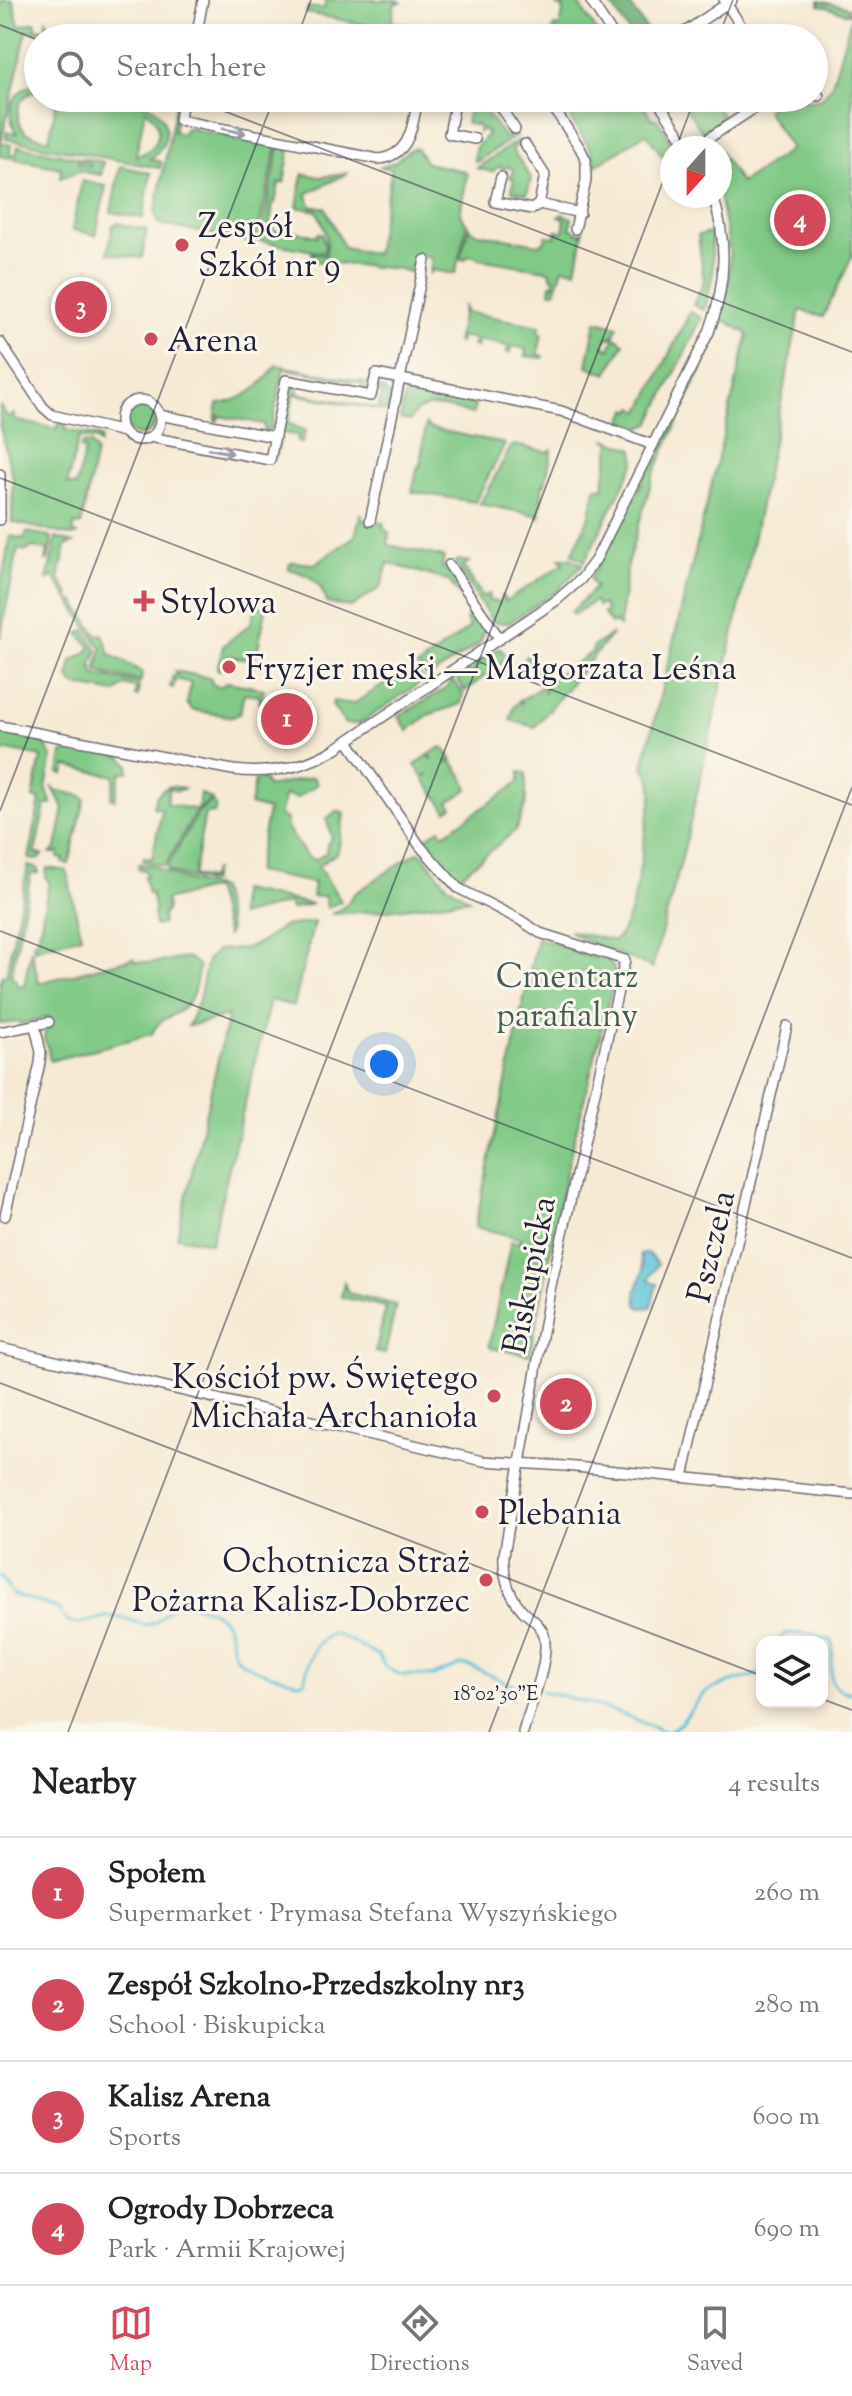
<!DOCTYPE html>
<meta charset="utf-8">
<style>
body{margin:0;font-family:"Sorts Mill Goudy",serif;background:#f2f2f2;color:#222}
.controls{position:absolute;right:24px;bottom:24px;display:grid;overflow:hidden;border-radius:16px;box-shadow:0 4px 12px #0003}
.controls button{width:72px;height:72px;display:grid;place-items:center;padding:0;border:0;border-bottom:2px solid #e0e0e0;background:#fff;color:#222;font:40px sans-serif}
.compass{position:absolute;left:660px;top:136px;width:72px;height:72px;border-radius:50%;background:#fff;box-shadow:0 4px 12px #0003;rotate:201deg}
.you{position:absolute;left:384px;top:1064px;width:28px;height:28px;margin:-20px;border:6px solid #fff;border-radius:50%;background:#1a73e8;box-shadow:0 0 0 12px #1a73e833}
.badge{display:grid;place-items:center;width:52px;height:52px;border-radius:50%;background:#d1495b;color:#fff;font-size:26px;font-weight:700}
.pin{position:absolute;translate:-50% -50%;border:4px solid #fff;box-shadow:0 2px 8px #0006}
.list{margin:0;padding:0;list-style:none}
h2{display:flex;justify-content:space-between;align-items:center;height:104px;margin:0;padding:0 32px;font-size:34px}
h2 small{font-size:26px;font-weight:400;color:#767676}
.list li{display:grid;grid-template-columns:52px 1fr auto;gap:24px;align-items:center;box-sizing:border-box;height:112px;padding:0 32px;border-top:2px solid #e0e0e0}
.list b{display:block;font-size:30px;white-space:nowrap}
.list p{margin:0;font-size:26px;white-space:nowrap;color:#767676}
.list em{font-size:26px;font-style:normal;color:#767676}
.icon{flex:none;width:44px;height:44px;fill:none;stroke:currentColor;stroke-width:2;stroke-linecap:round;stroke-linejoin:round}
.map{position:relative;flex:none;width:852px;height:1732px;overflow:hidden}
.search{position:absolute;background:#fff;box-shadow:0 4px 12px #0003;left:24px;right:24px;top:24px;height:88px;display:flex;align-items:center;gap:20px;box-sizing:border-box;padding:0 28px;border-radius:44px;color:#767676;font-size:30px}
.sheet{height:552px;background:#fff}
nav{display:flex;justify-content:space-around;align-items:center;box-sizing:border-box;height:112px;border-top:2px solid #e0e0e0;background:#fff;font-size:22px;color:#767676}
nav a{display:grid;justify-items:center;gap:4px}
nav .on{color:#d1495b}
.map>svg:first-child{display:block}
.green{fill:#80c986;stroke:#517660;stroke-width:2;fill-rule:evenodd}
.forest{fill:#68ad73;stroke:#456857;stroke-width:2}
.water{fill:#5ac1d7;stroke:#3e7289;stroke-width:2}
.lines{fill:none;stroke-linecap:round;stroke-linejoin:round}
.stream{stroke:#5ac1d7;stroke-width:3}
.minor-casing{stroke:#6c6871;stroke-width:12}
.minor{stroke:#fff;stroke-width:9}
.oneway{stroke:#9c9ca7}
.ticks{fill:none;stroke:#22223b;stroke-width:2;stroke-opacity:0.45}
.poi-dot{fill:#d1495b;stroke:#fbf7ec;stroke-width:3}
.labels{text-anchor:middle;stroke-width:6;stroke-linejoin:round;paint-order:stroke}
.poi-label{font-size:34px;fill:#22223b;stroke:#fbf7ec;text-anchor:start}
.park-label{font-size:34px;fill:#435c55;stroke:#fbf7ec}
.street-label{font-size:34px;fill:#22223b;stroke:#fbf7ec}
.ticks-label{font-size:20px;text-anchor:middle;fill:#22223b;stroke:#fbf7ec;stroke-width:6;stroke-linejoin:round;paint-order:stroke}
</style>
<div class="map">
<svg width="852" height="1732" viewBox="0 0 852 1732">
<rect width="100%" height="100%" fill="#fbf7ec"/>
<filter id="ink" filterUnits="userSpaceOnUse"><feTurbulence type="fractalNoise" baseFrequency=".0125" numOctaves="2"/><feDisplacementMap in="SourceGraphic" scale="16" xChannelSelector="R" yChannelSelector="G"/><feConvolveMatrix kernelMatrix="1 2 1 2 8 2 1 2 1" color-interpolation-filters="sRGB"/></filter>
<filter id="wash" filterUnits="userSpaceOnUse"><feTurbulence type="fractalNoise" baseFrequency=".006" numOctaves="4" result="noise"/><feDisplacementMap in="SourceGraphic" scale="32" xChannelSelector="R" yChannelSelector="G"/><feGaussianBlur stdDeviation="1.8" result="paint"/><feColorMatrix in="noise" values="0 0 0 0 0 0 0 0 0 0 0 0 0 0 0 0 0 1.4 0 .05"/><feComposite in="paint" operator="in"/></filter>
<g filter="url(#wash)">
<rect width="100%" height="100%" fill="#f6ead4"/>
<!-- green -->
<g class="green">
<polygon points="2,0 13,0 19,26 35,22 37,29 46,28 46,20 51,29 80,23 78,37 82,38 27,30 1,143 11,145 10,154 16,155 18,146 79,158 78,163 90,166 90,163 81,161 82,158 103,162 101,175 79,171 60,178 61,168 0,156 0,11"/>
<polygon points="326,0 396,0 402,2 395,3 392,22 468,38 418,38 413,34 306,13 308,7 324,9"/>
<polygon points="559,0 576,0 601,38 551,38 554,26 560,27 564,8 557,6"/>
<path d="M819,1L849,8L848,12L852,13V257L823,317L800,310L738,613L683,854L652,968C624,954 594,948 569,931L614,941C636,924 642,849 647,821C649,811 653,800 652,790C652,780 650,774 643,767L748,334L724,320L654,473L628,562L619,626L614,622L611,624L603,613L607,611L602,604L598,606L595,601L573,615L571,612L596,587L591,581V578L654,460L652,458C680,403 728,328 730,266C731,243 723,222 720,200C718,187 720,167 720,152L741,183L791,149L766,110L778,102L777,98L820,100L831,87L852,15L819,5Z"/>
<path d="M38,83V90C16,96 12,117 26,133L49,140L57,98C85,98 158,88 165,126C168,140 161,151 150,159L161,162L160,168L6,139L7,132L17,133C4,112 13,89 38,83ZM145,110C166,123 161,151 136,156Z"/>
<polygon points="177,98 180,98 174,132 183,134 185,129 191,127 196,130 277,146 256,243 159,224 155,214"/>
<path d="M589,98H642L640,101L653,120L656,118C665,131 675,141 670,155L662,156L646,133L597,165L590,148L568,115Z"/>
<polygon points="710,98 725,120 702,132 680,99"/>
<polygon points="469,107 485,111 505,138 514,133 516,136 476,162 474,159 476,147 488,134 483,129 478,133 479,126 466,123"/>
<polygon points="518,140 521,143 512,149 531,178 527,194 512,191 514,178 508,177 514,172 509,166 503,170 500,166 492,172 477,168"/>
<polygon points="279,147 290,149 284,183 279,183 275,203 273,203 270,226 273,227 273,230 281,232 282,229 317,236 318,233 322,233 325,245 324,253 260,241"/>
<path d="M412,148L417,149L426,163L464,171L467,175L460,214L467,224L455,274L433,270L430,273L432,258L416,255L410,272L398,269L313,261L312,253L325,256C330,239 324,226 317,211L297,207L303,174L321,177L348,173L306,194L312,207H325L344,248L375,254L392,169L381,167L394,162Z"/>
<polygon points="120,166 151,173 143,218 111,212"/>
<polygon points="82,181 106,186 96,235 72,230"/>
<polygon points="562,214 572,218 570,228 581,234 584,229 576,270 563,268 555,292 550,292 551,284 554,285 555,278 551,277 551,273 546,270 479,259 472,255 466,257 465,260 460,259 469,227 473,232 538,244 544,242 546,236 555,237 556,231 563,232 565,219 559,217"/>
<polygon points="117,223 147,230 142,258 108,253 113,225"/>
<polygon points="711,233 713,273 705,310 693,305 704,282 698,235"/>
<polygon points="464,305 465,312 540,326 539,333 542,334 538,354 544,356 543,358 525,356 526,349 513,346 510,353 507,353 508,346 478,340 476,347 473,346 474,339 461,336 459,343 457,342"/>
<polygon points="690,312 702,318 650,424 641,428 622,421 628,409 632,411 634,407 641,411"/>
<polygon points="596,321 618,326 612,338 608,337 604,346 610,349 615,337 624,343 607,374 587,366"/>
<path d="M276,365L369,383L366,389L361,390L362,383L284,368L271,429L264,431V424L219,416L217,422H215L218,404C243,401 262,387 276,365Z"/>
<polygon points="298,386 297,393 378,409 382,394 378,390 378,386 391,396 388,409 385,411 294,394 288,423 305,431 302,443 297,442 298,435 282,433 275,459 288,391 291,387"/>
<path d="M413,393L475,405L473,414C454,410 420,396 410,421L400,419L404,398Z"/>
<circle cx="140" cy="420" r="15"/>
<polygon points="0,406 8,417 14,414 14,420 57,429 59,423 66,424 65,430 101,437 100,444 97,440 79,437 67,484 76,486 85,450 81,449 82,443 91,444 96,452 81,525 75,524 73,533 79,534 72,536 12,522 13,479 0,427"/>
<polygon points="426,424 429,428 505,444 475,502 412,492 418,466 420,466"/>
<polygon points="605,439 634,449 635,462 585,561 572,554 590,515 596,487 603,488 611,442"/>
<polygon points="514,445 547,452 552,449 545,484 543,484 539,518 536,515 480,504 511,447"/>
<path d="M361,512L362,520L384,523L383,529L389,532L388,545L444,557L442,568L449,571L468,601L464,602L449,581L388,563L381,587L351,607L327,603C321,582 310,574 289,569V565L293,562L315,564L355,536Z"/>
<polygon points="27,532 52,537 48,560 46,561 48,550 32,547 27,551 18,549 0,638 0,591 10,536 24,539"/>
<polygon points="56,538 74,543 66,546 59,579 70,595 68,597 71,603 74,601 97,635 103,634 110,654 142,672 141,681 101,673 96,669 102,649 53,576 47,580"/>
<polygon points="560,558 569,558 583,564 557,591 509,623 493,622 455,564 458,560 469,562 463,566 483,597 489,594 488,600 500,603 502,596 506,601 563,564"/>
<polygon points="257,604 266,609 257,654 250,659 226,656 221,670 217,669 223,646 251,623"/>
<polygon points="472,611 475,611 486,627 480,643 428,678 418,666 470,627 466,620"/>
<polygon points="85,630 98,650 92,664 93,672 99,676 139,683 138,697 135,696 137,689 125,685 115,693 74,685 69,677 72,661 86,653 91,647 79,634"/>
<polygon points="612,634 535,727 510,720 514,707 519,701 521,703 521,700 541,687 542,684 524,658 530,654 545,677 544,694 547,682 592,652 594,646"/>
<polygon points="500,648 507,657 506,660 465,691 456,677 468,670 470,673 475,669 473,666"/>
<polygon points="414,666 423,681 359,724 345,724 332,705 333,701 353,704"/>
<polygon points="175,671 210,678 213,685 219,687 228,682 264,689 261,704 259,704 259,695 244,693 240,713 233,717 192,710 187,703 191,683 176,679 173,688 170,687 173,675 177,675"/>
<polygon points="452,680 463,693 461,704 428,715 408,731 398,716 445,689"/>
<polygon points="0,733 42,741 52,756 46,788 52,805 45,805 35,853 43,855 38,860 29,859 40,800 33,798 41,757 8,750 0,754"/>
<polygon points="72,747 121,756 129,765 128,772 121,772 115,799 111,798 115,776 66,766 64,774 59,773 62,754"/>
<polygon points="441,747 444,748 451,759 446,763 452,761 465,780 468,789 449,802 453,807 447,811 424,780 429,774 423,777 415,765 428,755 433,760 430,754"/>
<polygon points="520,772 526,773 526,803 516,830 454,881 426,847 425,838 440,829 444,834 510,789 519,781"/>
<polygon points="313,777 317,784 297,798 285,795 279,816 287,819 286,826 307,857 315,860 326,853 327,844 332,837 326,819 337,811 344,814 338,852 318,866 341,901 327,908 325,896 312,897 314,883 256,872 268,810 250,805 255,780 263,779 267,786 273,786"/>
<polygon points="52,786 55,790 82,796 85,799 69,864 63,863 64,859 58,858 59,853 51,853 56,848 64,808"/>
<path d="M170,786L184,788L178,791L169,789L167,804L198,810L200,793L211,799L196,812L165,866L143,861L144,857L152,859L162,809L153,807C156,794 158,792 170,786Z"/>
<polygon points="212,801 216,807 214,813 205,814 193,876 210,879 214,869 211,882 186,877 168,870 167,867 198,813"/>
<polygon points="417,852 421,853 447,885 469,899 380,911 331,914 345,906 354,894"/>
<polygon points="138,864 153,866 185,880 220,888 229,928 227,937 214,888 165,900 167,908 162,917 163,924 155,926 153,913 155,912 151,893 148,894 144,877 147,876 144,869 139,870"/>
<path d="M28,866L37,868L39,873L31,874L11,976L17,980V985L24,986L31,949L39,983L134,958L135,961L149,963L189,958L199,966C196,981 195,999 182,1009C170,1019 158,1018 152,1034L50,1061L47,1045L44,1040L45,1031L51,1026L49,1017L20,1024L19,1022L0,1024V983L3,975H6Z"/>
<polygon points="47,868 67,871 81,936 34,949 33,942 38,939 49,883 46,877"/>
<polygon points="240,890 312,904 291,909 289,903 239,916"/>
<polygon points="314,922 294,1006 270,1000 211,1243 177,1237 228,1016 188,1026 199,1000 207,960 217,950 246,948 261,942 284,926"/>
<polygon points="537,938 575,950 577,954 609,961 614,969 615,976 568,1164 530,1355 491,1348 489,1345 511,1241 519,1243 520,1238 475,1227"/>
<polygon points="344,1282 348,1293 396,1305 385,1354 375,1352 386,1307 341,1297"/>
</g>
<!-- forest -->
<polygon class="forest" points="608,0 627,0 652,38 633,38"/>
<!-- water -->
<polygon class="water" points="647,1253 658,1264 648,1279 657,1284 651,1307 641,1308 637,1305 636,1292 643,1271 640,1255"/>
<g class="lines">
<!-- stream -->
<g class="stream">
<path d="M0,1576L12,1594L57,1608L68,1622L76,1624L106,1617H120L145,1625L155,1623L177,1601C201,1607 226,1609 231,1637C232,1645 232,1654 239,1660C250,1670 282,1677 298,1683L304,1682C309,1661 312,1639 335,1633L378,1655L385,1667L401,1675L433,1676L461,1665L470,1666L507,1683L527,1688"/>
<path d="M777,1642L785,1633L811,1634L832,1641C836,1662 818,1689 852,1693"/>
<path d="M541,1691C585,1700 625,1714 666,1732C686,1726 691,1704 707,1692C719,1684 747,1678 762,1673"/>
</g>
</g>
</g>
<g filter="url(#ink)">
<g class="lines">
<!-- minor casing -->
<g class="minor-casing">
<g id="minor">
<polyline points="590,0 615,38"/>
<polyline points="724,0 749,38"/>
<polyline points="196,38 203,0"/>
<polyline points="676,38 732,0"/>
<polyline points="814,95 819,96"/>
<path d="M184,98L179,120L378,159C411,156 413,124 418,98"/>
<polyline points="456,98 449,134 475,139"/>
<polyline points="494,98 515,129"/>
<polyline points="547,98 580,148 586,160 586,181 575,229"/>
<polyline points="656,98 689,148"/>
<polyline points="556,112 577,98"/>
<polyline points="709,138 770,98"/>
<polyline points="525,144 545,175 539,204 580,213"/>
<polyline points="501,177 495,202 532,209 539,204"/>
<polyline points="0,342 43,407 52,415 124,432"/>
<circle cx="140" cy="420" r="20"/>
<polyline points="159,415 275,437"/>
<polyline points="150,437 270,460 286,380 371,396 376,374 561,411 653,445"/>
<polyline points="0,474 0,520"/>
<polyline points="370,521 425,260"/>
<polyline points="449,565 500,639"/>
<path d="M0,726L233,770C270,775 303,768 335,749L557,600L581,579L596,559L709,332C726,287 728,242 713,196"/>
<path d="M348,741L420,846L458,888L520,920L540,933L625,960L550,1290L504,1555C503,1576 509,1596 524,1612C532,1619 541,1625 544,1635C550,1660 530,1707 523,1732"/>
<polyline points="0,1032 49,1022"/>
<polyline points="5,1216 40,1063 41,1052 35,1026"/>
<polyline points="0,1348 483,1461 565,1466 852,1494"/>
<polyline points="683,1477 787,1026"/>
</g>
</g>
<!-- minor -->
<use href="#minor" class="minor"/>
</g>
<!-- one-way arrows -->
<defs><path id="oneway-shaft" d="M-6 0H5M1.5-3L5.5 0L1.5 3" fill="none" stroke-width="1.6" stroke-linecap="round" stroke-linejoin="round" transform="scale(2)"/></defs>
<g class="oneway">
<use href="#oneway-shaft" transform="translate(234 131) rotate(11)"/>
<use href="#oneway-shaft" transform="translate(221 451) rotate(11)"/>
</g>
</g>
<!-- ticks -->
<path class="ticks" d="M0,25L38,40M297,38L311,0M718,38L733,0M190,98L852,352M676,148L695,98M0,478L852,805M0,811L274,98M0,931L852,1258M0,1383L762,1676M822,1699L852,1710M68,1732L672,158M489,1732L852,787"/>
<!-- markers -->
<g class="poi-dot">
<circle cx="182" cy="245" r="8"/>
<circle cx="151" cy="339" r="8"/>
<path d="M140 589h8v8h8v8h-8v8h-8v-8h-8v-8h8z"/>
<circle cx="229" cy="667" r="8"/>
<circle cx="494" cy="1396" r="8"/>
<circle cx="482" cy="1512" r="8"/>
<circle cx="486" cy="1580" r="8"/>
</g>
<g class="labels">
<!-- poi labels -->
<g class="poi-label">
<text x="198" y="237">Zespół<tspan x="198" dy="39">Szkół nr 9</tspan></text>
<text x="167" y="351">Arena</text>
<text x="160" y="613">Stylowa</text>
<text x="245" y="679">Fryzjer męski — Małgorzata Leśna</text>
<text x="478" y="1388" text-anchor="end">Kościół pw. Świętego<tspan x="478" dy="39">Michała Archanioła</tspan></text>
<text x="498" y="1524">Plebania</text>
<text x="470" y="1572" text-anchor="end">Ochotnicza Straż<tspan x="470" dy="39">Pożarna Kalisz-Dobrzec</tspan></text>
</g>
<!-- park labels -->
<g class="park-label">
<text x="567" y="987">Cmentarz<tspan x="567" dy="39">parafialny</tspan></text>
</g>
<!-- street labels -->
<g class="street-label">
<text transform="translate(710 1246) rotate(-77)" y="12">Pszczela</text>
<text transform="translate(528 1275) rotate(-79)" y="12">Biskupicka</text>
</g>
</g>
<g class="ticks-label">
<text x="496" y="1700">18°02'30"E</text>
</g>
</svg>
<div class="controls">
<button><svg class="icon" aria-label="layers" viewBox="0 0 24 24"><path d="M12 4l9 5-9 5-9-5zM3 14l9 5 9-5"/></svg></button>
</div>
<svg class="compass" viewBox="-18 -18 36 36"><path d="M0-13l5 13h-10z" fill="#e53935"/><path d="M0 13l5-13h-10z" fill="#767676"/></svg>
<div class="you"></div>
<div class="pin badge" style="left:287px;top:719px">1</div>
<div class="pin badge" style="left:566px;top:1404px">2</div>
<div class="pin badge" style="left:81px;top:307px">3</div>
<div class="pin badge" style="left:800px;top:220px">4</div>
<div class="search"><svg class="icon" aria-label="search" viewBox="0 0 24 24"><circle cx="10" cy="10" r="6"/><path d="M15 15l6 6"/></svg>Search here</div>
</div>
<section class="sheet">
<h2>Nearby<small>4 results</small></h2>
<ul class="list">
<li><span class="badge">1</span><div><b>Społem</b><p>Supermarket · Prymasa Stefana Wyszyńskiego</p></div><em>260 m</em></li>
<li><span class="badge">2</span><div><b>Zespół Szkolno-Przedszkolny nr3</b><p>School · Biskupicka</p></div><em>280 m</em></li>
<li><span class="badge">3</span><div><b>Kalisz Arena</b><p>Sports</p></div><em>600 m</em></li>
<li><span class="badge">4</span><div><b>Ogrody Dobrzeca</b><p>Park · Armii Krajowej</p></div><em>690 m</em></li>
</ul>
</section>
<nav>
<a class="on"><svg class="icon" aria-label="map" viewBox="0 0 24 24"><path d="M3 6l6-2 6 2 6-2v14l-6 2-6-2-6 2zM9 4v14M15 6v14"/></svg>Map</a>
<a><svg class="icon" aria-label="directions" viewBox="0 0 24 24"><path d="M12 3l9 9-9 9-9-9zM9 14v-3h6M13 9l2 2-2 2"/></svg>Directions</a>
<a><svg class="icon" aria-label="saved" viewBox="0 0 24 24"><path d="M7 4h10v16l-5-4-5 4z"/></svg>Saved</a>
</nav>
